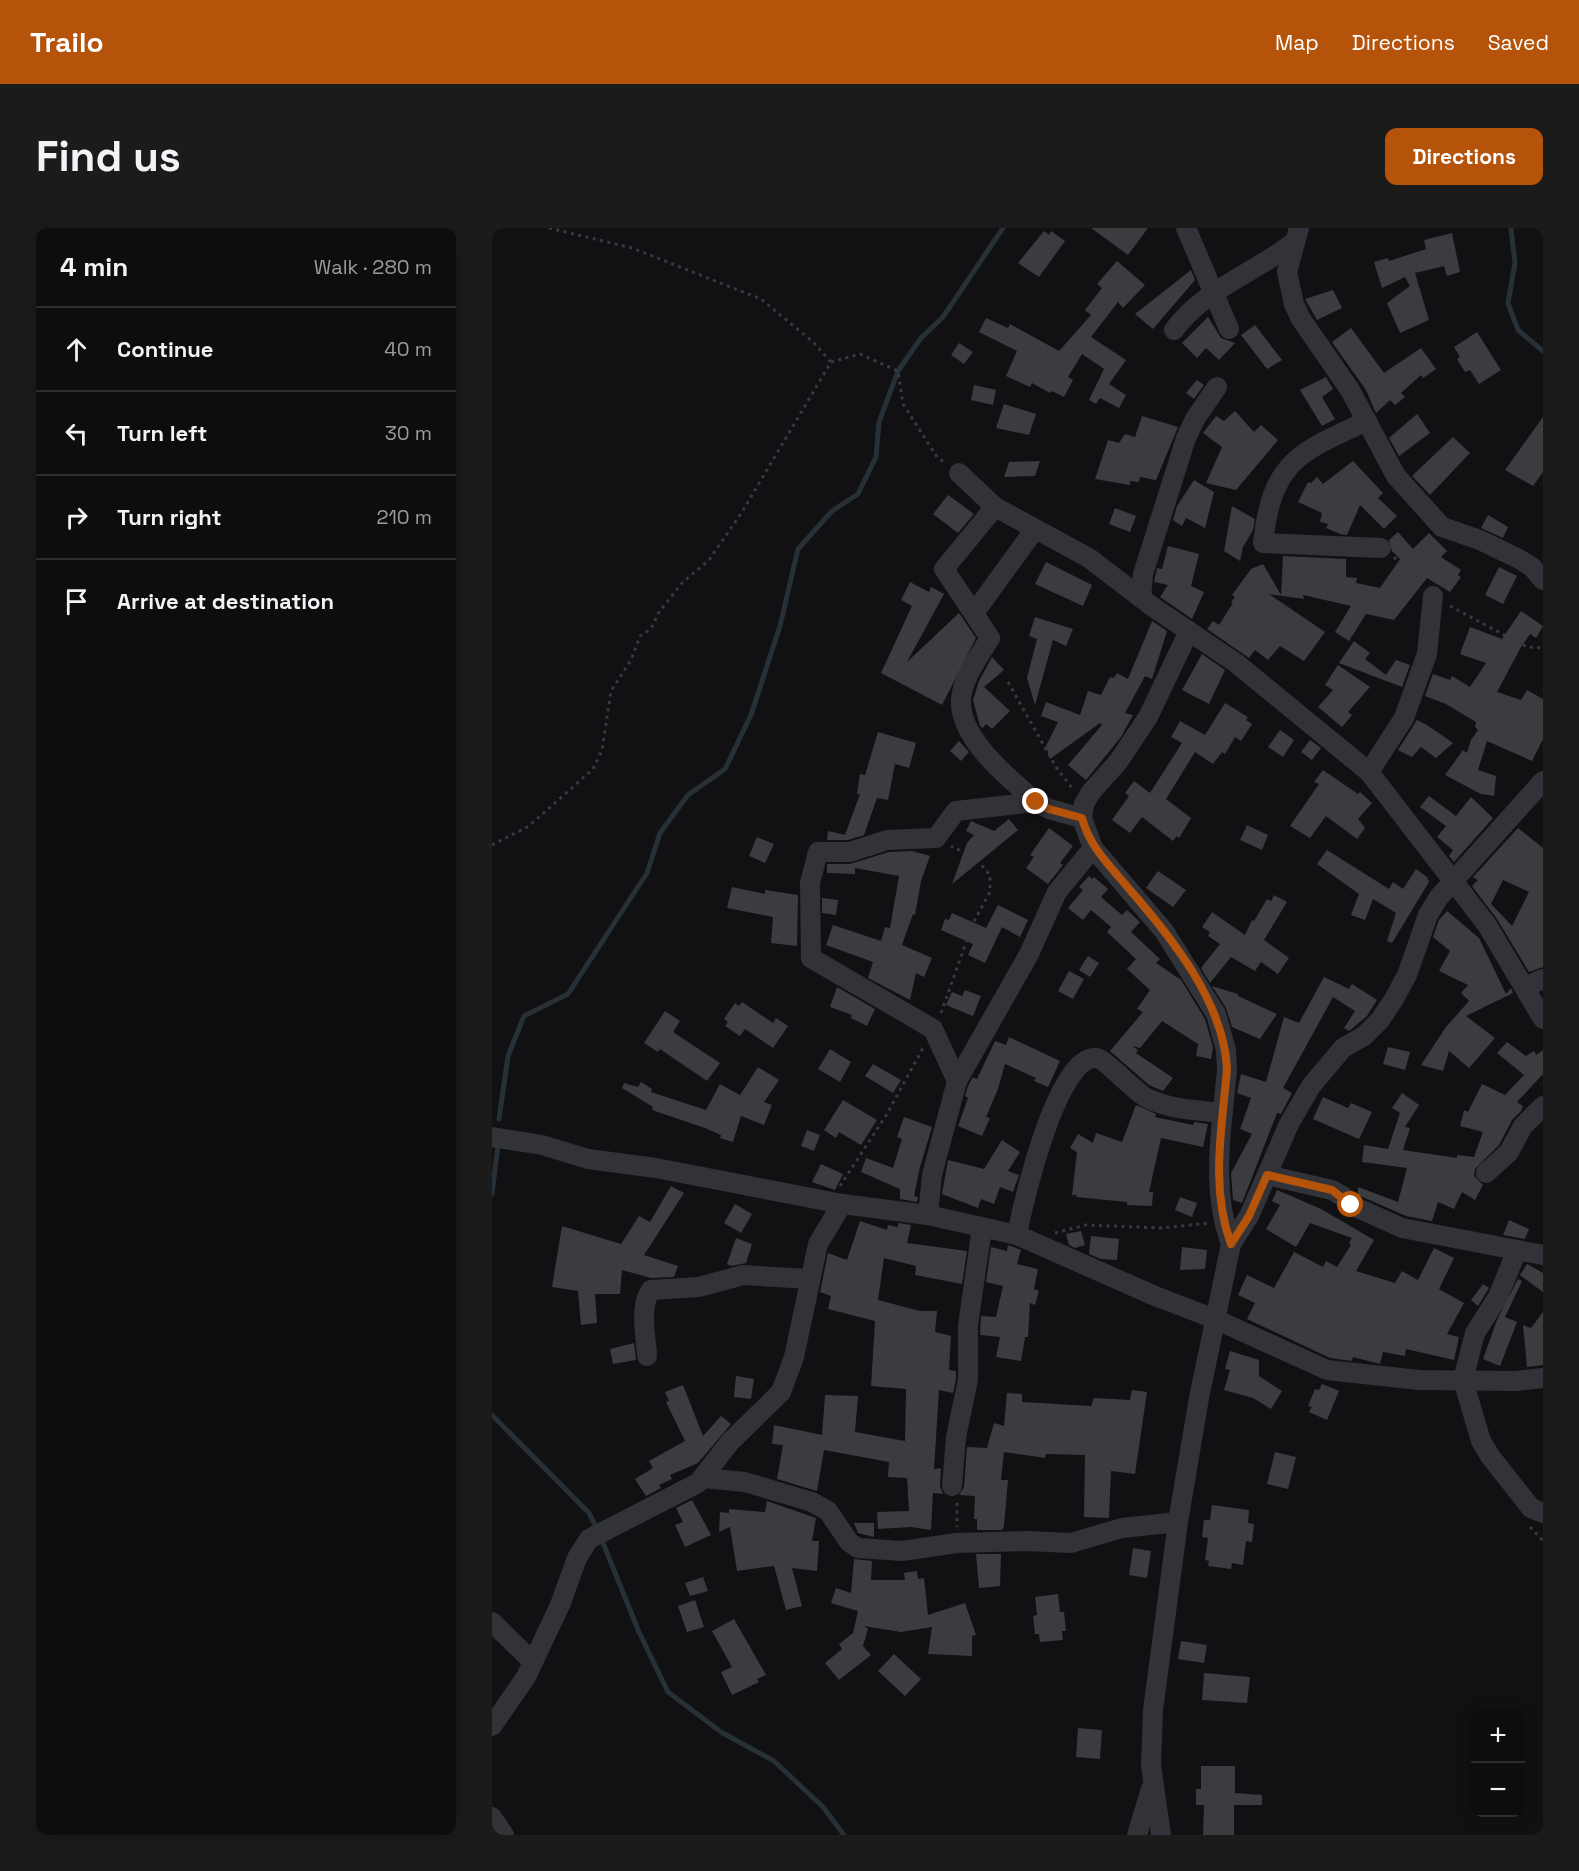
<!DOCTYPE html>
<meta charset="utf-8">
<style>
body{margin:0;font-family:"Space Grotesk",sans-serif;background:#1b1b1c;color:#f1f3f6}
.controls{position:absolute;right:18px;bottom:18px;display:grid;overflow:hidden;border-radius:12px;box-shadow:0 3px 15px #0003}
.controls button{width:54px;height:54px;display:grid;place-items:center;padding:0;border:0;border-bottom:2px solid #2d2d2e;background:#0d0d0e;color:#f1f3f6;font:30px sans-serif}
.stop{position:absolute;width:18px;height:18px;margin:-14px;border:4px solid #b45309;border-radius:50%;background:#fff}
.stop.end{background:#b45309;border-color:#fff;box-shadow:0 2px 6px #0008}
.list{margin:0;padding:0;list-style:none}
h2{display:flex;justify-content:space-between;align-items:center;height:78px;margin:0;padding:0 24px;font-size:26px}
h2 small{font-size:20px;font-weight:400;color:#9a9c9e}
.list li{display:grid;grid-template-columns:39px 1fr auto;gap:18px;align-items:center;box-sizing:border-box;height:84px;padding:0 24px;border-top:2px solid #2d2d2e}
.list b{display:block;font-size:22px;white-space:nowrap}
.list em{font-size:20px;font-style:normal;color:#9a9c9e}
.icon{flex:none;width:33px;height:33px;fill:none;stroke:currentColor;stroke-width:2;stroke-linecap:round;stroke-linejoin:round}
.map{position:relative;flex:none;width:1051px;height:1607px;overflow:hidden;border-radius:12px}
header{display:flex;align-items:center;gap:36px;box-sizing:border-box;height:84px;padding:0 30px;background:#b45309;color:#fff}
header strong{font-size:28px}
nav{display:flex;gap:33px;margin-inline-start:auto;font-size:21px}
.intro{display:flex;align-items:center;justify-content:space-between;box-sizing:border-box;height:144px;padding:0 36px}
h1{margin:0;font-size:42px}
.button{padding:15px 27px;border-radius:12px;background:#b45309;color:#fff;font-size:21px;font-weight:700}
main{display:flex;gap:36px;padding:0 36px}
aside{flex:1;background:#0d0d0e;border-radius:12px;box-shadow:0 3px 15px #0003}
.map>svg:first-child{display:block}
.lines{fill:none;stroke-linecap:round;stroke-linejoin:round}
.stream{stroke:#273036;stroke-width:5}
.building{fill:#3b3c40;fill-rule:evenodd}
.path{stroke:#383a3f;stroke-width:3;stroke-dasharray:3 4.5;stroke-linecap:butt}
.minor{stroke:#323338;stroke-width:20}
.route{stroke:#b45309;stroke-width:8}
</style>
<header>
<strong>Trailo</strong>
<nav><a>Map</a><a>Directions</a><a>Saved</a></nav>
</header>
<div class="intro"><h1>Find us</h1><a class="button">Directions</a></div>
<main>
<aside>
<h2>4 min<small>Walk · 280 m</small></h2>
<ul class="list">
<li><svg class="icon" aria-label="ahead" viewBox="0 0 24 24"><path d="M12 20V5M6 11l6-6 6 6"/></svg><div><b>Continue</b></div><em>40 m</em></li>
<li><svg class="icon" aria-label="left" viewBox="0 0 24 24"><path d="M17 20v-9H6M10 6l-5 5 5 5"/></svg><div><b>Turn left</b></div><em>30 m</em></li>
<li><svg class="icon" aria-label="right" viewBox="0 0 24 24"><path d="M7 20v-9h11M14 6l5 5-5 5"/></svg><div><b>Turn right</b></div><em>210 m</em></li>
<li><svg class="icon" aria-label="arrive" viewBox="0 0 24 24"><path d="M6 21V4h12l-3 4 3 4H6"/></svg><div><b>Arrive at destination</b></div></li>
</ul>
</aside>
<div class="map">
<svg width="1051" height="1607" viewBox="0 0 1051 1607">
<rect width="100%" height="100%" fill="#111113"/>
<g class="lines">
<!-- stream -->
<g class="stream">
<polyline points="1019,0 1023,35 1016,75 1026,102 1051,123"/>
<polyline points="7,891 16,828 32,788 76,766 155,645 168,605 196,567 233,541 259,487 288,398 306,321 340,283 366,266 384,229 387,194 406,143 429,110 451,89 511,0"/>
<polyline points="0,966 6,917"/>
<polyline points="0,1187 97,1285 105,1301"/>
<polyline points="109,1310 147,1404 176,1464 229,1504 282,1533 331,1579 352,1607"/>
</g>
</g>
<!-- building -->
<g class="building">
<polygon points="599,0 656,0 636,27"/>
<polygon points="552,3 557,7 559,3 573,13 547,49 526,35"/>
<polygon points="960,5 968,44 955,48 952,38 923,45 937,92 908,105 895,75 918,58 913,49 890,60 882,34 896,30 897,33 934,21 932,12"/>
<polygon points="625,33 653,57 631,80 626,74 599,109 634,132 617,156 634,167 627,180 608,170 604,176 597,172 612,141 590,126 576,149 581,152 572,169 560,163 558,165 540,155 538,159 514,148 525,123 487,104 494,90 516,100 518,96 567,123 599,87 593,82 610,60 605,56"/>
<polygon points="699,42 703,52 661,101 643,86"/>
<polygon points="841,62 850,80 825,92 813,71"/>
<polygon points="716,89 729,110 743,115 727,132 714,120 705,130 690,115"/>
<polygon points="763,97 790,132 775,141 749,107"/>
<polygon points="859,100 892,145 929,120 944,141 931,150 929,147 909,165 913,169 903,177 898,172 884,185 874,162 840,114"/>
<polygon points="985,104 1009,142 987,156 978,142 973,144 965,131 968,129 962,119"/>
<polygon points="467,115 481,124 472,136 459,127"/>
<polygon points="834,149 841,161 830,169 843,191 830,198 808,162"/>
<polygon points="705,152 712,157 702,171 694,165"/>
<polygon points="482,157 504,162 501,177 479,172"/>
<polygon points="512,176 544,186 537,207 504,200"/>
<polygon points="743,183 762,204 769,197 786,212 744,262 714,255 730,219 711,205 724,188 732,193"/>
<polygon points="925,186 938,205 907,228 897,210"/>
<polygon points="650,188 686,199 664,252 648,249 647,254 638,253 638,257 603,251 616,212 627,215 633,206 643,209"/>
<polygon points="1051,189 1051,244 1041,258 1013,242"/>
<polygon points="961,209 978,225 938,267 920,248"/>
<polygon points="548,233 543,248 512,249 517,234"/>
<polygon points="861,233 891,265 886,270 905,288 892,301 868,277 855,307 848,306 834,300 836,296 828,294 830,285 806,274 816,254 819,255 825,249 831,256"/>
<polygon points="702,252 722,264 713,300 694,290 690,298 681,292 685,278"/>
<polygon points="456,267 482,286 466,305 441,286"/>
<polygon points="740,278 763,291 761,302 751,319 748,333 732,323"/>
<polygon points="623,280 644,288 638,304 617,296"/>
<polygon points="996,287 1016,299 1011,310 989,300"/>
<polygon points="906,304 921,321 937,305 955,323 949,329 969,342 966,347 969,349 958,364 935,350 902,392 874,386 857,413 843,404 859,378 811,367 812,371 777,366 833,404 812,433 788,418 776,432 763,422 757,430 715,401 721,393 727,397 741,375 739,374 743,369 740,367 759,341 771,336 789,367 791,328 854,331 854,349 865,350 864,355 888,360 908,331 900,323 897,312"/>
<polygon points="676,318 707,326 699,358 712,364 700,391 668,369 676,357 662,354 665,340 670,341"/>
<polygon points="554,334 600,357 591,378 543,356"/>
<polygon points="1007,339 1025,348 1011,376 993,367"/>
<polygon points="418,354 437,364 439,359 452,366 415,434 467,385 484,410 450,477 389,445 420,378 409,372"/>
<polygon points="1029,383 1051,398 1044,410 1038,406 1029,419 1005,464 1029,472 1035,462 1051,471 1051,511 1040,533 995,513 986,542 1004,548 1002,568 989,566 953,547 971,522 975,525 979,512 986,502 983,499 984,494 954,476 933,468 941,446 958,452 960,448 978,459 994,435 968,426 978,399 1010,411"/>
<polygon points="543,389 581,401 574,418 561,412 543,477 535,450 545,411 537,408"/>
<polygon points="660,393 675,403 660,451 653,448 633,485 641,487 629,509 594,552 576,537 610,497 608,495 558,531 554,518 566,494 549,488 554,474 588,487 596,463 609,467 618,449 622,450 625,445 636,451"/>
<polygon points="862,413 878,425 873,431 894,447 904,432 918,437 910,459 847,435"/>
<polygon points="710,426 733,442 717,476 690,462"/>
<polygon points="500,429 512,442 492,459 518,483 500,501 494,496 491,500 488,498 481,472 487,453"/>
<polygon points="846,437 878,459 856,484 860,487 850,499 826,479 841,462 833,457"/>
<polygon points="733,475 756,489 754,492 760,496 749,513 743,509 733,526 730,524 721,536 703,524 674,571 699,590 687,610 685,608 681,613 650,589 638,605 620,592 637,568 633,565 642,553 658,565 690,515 679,509 688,493 713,507"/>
<polygon points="925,492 935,497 961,515 944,530 929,519 920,529 906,522"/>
<polygon points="788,502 802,512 791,529 776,519"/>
<polygon points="386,504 424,515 417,540 403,536 396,572 385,570 372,607 356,612 335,612 336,603 353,607 368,566 365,566 368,546 373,547"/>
<polygon points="818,512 829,520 820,532 809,524"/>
<polygon points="467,513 477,524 469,533 458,523"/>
<polygon points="831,542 866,566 868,564 880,575 866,591 873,600 865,611 834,588 818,610 798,598 827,556 822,554"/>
<polygon points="937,568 964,588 979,569 1001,590 962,634 957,628 961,622 945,609 954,598 928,579"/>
<polygon points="517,591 526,602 460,656 475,615 482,607 474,603 479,593 502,603"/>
<polygon points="755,597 776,607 770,622 748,612"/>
<polygon points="557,600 581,618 568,635 571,637 556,656 534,640 542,629 538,627"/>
<path d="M1026,600L1051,620V739L1037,744L1005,691L980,658L986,652L981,649ZM1011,652L1037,664L1020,698L999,676Z"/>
<polygon points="265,609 282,616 273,635 257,628"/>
<polygon points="835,622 897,661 901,654 911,661 924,641 935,649 937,654 900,715 895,713 904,685 881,671 873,692 859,687 867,666 825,636"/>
<polygon points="420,623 438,628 429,653 423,687 421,686 410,717 440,730 432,749 424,745 418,772 376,750 381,734 334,717 341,697 389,713 393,699 398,700 407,648 363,640 363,646 335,645 335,636 358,636 397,624"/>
<polygon points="666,643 694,662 681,679 654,660"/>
<polygon points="597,648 600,651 602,649 616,661 609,669 630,687 635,682 648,694 639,704 668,731 664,735 689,752 713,791 721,819 719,831 704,828 706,816 670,793 648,820 640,818 646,822 644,825 681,850 671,863 657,857 618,823 651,784 645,781 658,762 635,741 644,731 615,704 619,699 599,682 591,692 576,680 591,662 587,659"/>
<polygon points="240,659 273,666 273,662 306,667 305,718 279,715 281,689 235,680"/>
<polygon points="782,667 795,674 772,712 797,730 786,746 769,734 763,743 739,729 718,755 709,740 728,716 716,708 718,704 710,699 720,684 753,707 760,692 762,693 775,671 779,673"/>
<polygon points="330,670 346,672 344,687 330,685"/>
<polygon points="506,677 536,692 528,709 510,699 493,735 476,727 481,716 449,702 453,691 457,692 460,685 494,700"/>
<polygon points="955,683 987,710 1014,766 1019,760 1021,765 974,788 1003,810 977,840 957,823 951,843 929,837 954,799 977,773 969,765 976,757 947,743 958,723 941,709 947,692"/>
<polygon points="596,728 607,735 598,749 587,742"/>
<polygon points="577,743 592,751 581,771 566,763"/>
<polygon points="832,749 857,761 860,756 885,772 875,788 857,803 852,800 863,783 841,769 791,860 800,865 789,886 785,885 750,975 741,972 739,945 760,906 748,901 759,870 745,865 749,846 774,854 792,789 807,795"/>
<polygon points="720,758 746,766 746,768 785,786 768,811 740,799 734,780"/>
<polygon points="345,759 383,781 375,798 359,790 360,787 338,779"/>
<polygon points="473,762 489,768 481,788 454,777 460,764 470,768"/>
<polygon points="250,774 281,795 284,790 296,798 281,820 253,801 248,808 233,798 236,794 232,791 243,775 247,778"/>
<polygon points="173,783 188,793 181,804 228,835 215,853 168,821 166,824 152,815"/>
<polygon points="517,809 568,833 556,859 542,853 544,850 513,836 506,861 494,889 498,890 490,908 466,898 476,870 473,868 476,858 481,849 485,851 503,813 514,817"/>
<polygon points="1015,814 1034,828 1042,823 1044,827 1051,822 1051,846 1025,874 1031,878 1029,883 1020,892 1007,917 983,941 982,948 991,957 983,972 970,964 962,981 946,974 940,993 914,988 866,967 866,959 906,974 915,940 870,934 872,917 896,921 908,885 900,880 910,865 927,877 913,899 918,900 911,922 965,930 965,927 982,929 991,904 968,898 972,882 976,884 990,856 1013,867 1032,847 1005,825"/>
<polygon points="896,819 918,824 913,842 891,836"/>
<polygon points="338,821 359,834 348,854 326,841"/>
<polygon points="381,836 409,852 401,865 373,848"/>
<polygon points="266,839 287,852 272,874 280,877 272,897 249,888 241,914 228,910 229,907 213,900 160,882 161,879 130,860 132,855 146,859 149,854 160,861 159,864 214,882 228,856 248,867"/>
<polygon points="831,869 856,880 859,875 880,884 867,911 821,891"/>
<polygon points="351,872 385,892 369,917 347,904 344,910 332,902"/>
<polygon points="644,877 664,886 663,889 701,897 702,894 716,896 711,919 669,910 657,964 661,964 660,978 635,977 635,974 584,969 585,967 580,967 585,924 578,920 586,906 601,915 604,905 630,914"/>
<polygon points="412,889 440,899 428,939 422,968 426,969 425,974 408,971 408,961 369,944 374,930 401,940 410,911 405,909"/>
<polygon points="315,902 328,907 322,923 309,918"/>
<polygon points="510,912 528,924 516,943 527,947 521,964 508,959 502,976 489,971 486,980 450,966 456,932 492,941"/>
<polygon points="329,936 351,946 343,962 320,954"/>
<polygon points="179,958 192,965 152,1027 186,1038 182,1049 159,1050 130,1042 128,1066 103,1066 105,1095 89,1097 86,1063 60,1059 70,998 129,1016 147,988 158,994"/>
<polygon points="785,962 829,981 882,1012 864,1043 903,1055 910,1043 926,1052 942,1020 962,1030 947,1061 972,1075 955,1106 967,1109 962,1132 914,1121 913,1128 891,1124 888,1136 861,1129 860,1133 838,1130 755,1091 763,1075 746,1067 755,1047 782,1060 802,1024 831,1039 834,1033 845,1039 859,1017 857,1015 860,1010 818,995 804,1019 774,1001 788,977 780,973"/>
<polygon points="688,969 705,975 700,989 683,982"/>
<polygon points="243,976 260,986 249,1005 232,995"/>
<polygon points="1017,992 1037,1001 1033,1011 1011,1007"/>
<polygon points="368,993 395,1002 396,997 406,999 406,995 419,997 415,1015 475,1023 470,1056 423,1047 424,1038 392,1030 386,1072 428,1083 445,1083 443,1104 459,1108 457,1142 464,1143 464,1151 461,1165 447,1162 442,1241 449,1240 448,1258 451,1266 441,1265 439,1302 419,1299 386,1301 385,1284 417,1283 415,1250 396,1249 397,1234 332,1222 325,1263 285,1251 291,1217 280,1216 282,1197 330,1207 333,1167 366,1168 363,1204 413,1213 414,1161 379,1158 383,1093 336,1081 339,1068 328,1064 336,1025 355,1032"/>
<polygon points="589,1003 593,1017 583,1020 577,1017 574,1006"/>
<polygon points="599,1008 627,1011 625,1032 609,1031 597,1026"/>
<polygon points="244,1010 260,1016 254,1035 239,1038 235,1036"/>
<polygon points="516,1017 529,1022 525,1036 546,1041 542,1061 547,1063 543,1077 538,1075 536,1109 533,1109 529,1133 504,1129 508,1109 488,1107 489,1088 504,1089 511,1058 494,1054 499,1019 515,1023"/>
<polygon points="690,1019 715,1022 713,1041 688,1042"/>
<polygon points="1035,1036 1051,1045 1051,1064 1028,1047"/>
<polygon points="1026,1051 1030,1053 1013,1089 1025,1094 1008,1138 991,1131 1005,1092"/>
<polygon points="991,1056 997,1060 986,1078 979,1072"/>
<polygon points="1051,1084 1051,1137 1035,1139 1031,1097 1039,1100"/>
<polygon points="142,1115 144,1132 121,1136 118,1121"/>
<polygon points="738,1123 767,1132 767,1148 790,1163 779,1181 761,1170 732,1162 738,1142 733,1141"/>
<polygon points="244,1148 262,1151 259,1171 242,1169"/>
<polygon points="830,1156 847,1163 835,1192 817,1184 820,1179 816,1178 823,1161 827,1162"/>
<polygon points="191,1157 211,1208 229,1188 239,1196 206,1235 178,1247 180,1251 167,1257 169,1260 154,1268 143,1251 161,1240 157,1233 193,1213 174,1174 177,1173 173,1164"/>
<polygon points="640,1162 655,1164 643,1246 619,1243 617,1290 592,1289 593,1227 554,1226 553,1230 512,1224 509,1252 516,1252 512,1298 510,1302 485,1302 485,1291 482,1291 483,1268 467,1267 472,1259 475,1219 495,1220 502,1195 512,1198 515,1165 530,1166 530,1174 599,1178 602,1170 638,1172"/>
<polygon points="783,1224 804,1229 796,1261 775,1256"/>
<polygon points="200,1272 219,1307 193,1319 183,1297 191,1294 184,1280"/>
<polygon points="275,1273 324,1290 320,1313 327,1313 325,1343 300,1340 310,1378 294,1382 282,1338 245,1343 238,1299 227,1304 228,1284 237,1285 237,1281 273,1284"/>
<polygon points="720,1277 757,1282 756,1295 762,1296 760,1314 754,1313 751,1337 740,1335 739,1341 716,1338 717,1333 713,1332 716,1310 710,1309 712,1292 718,1292"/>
<polygon points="362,1295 382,1295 382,1309 366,1305"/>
<polygon points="641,1320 659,1323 655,1350 637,1347"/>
<polygon points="484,1326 509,1326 508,1358 487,1360"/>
<polygon points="362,1331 380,1333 379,1352 413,1352 412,1345 425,1343 426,1351 432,1350 436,1387 473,1375 484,1407 480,1408 480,1428 436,1426 440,1399 409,1404 372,1398 376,1401 371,1418 379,1427 347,1452 333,1435 350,1421 347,1416 361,1405 366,1383 339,1375 344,1360 359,1365"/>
<polygon points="211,1349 216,1363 198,1368 193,1355"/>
<polygon points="566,1366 568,1384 572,1384 574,1403 570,1403 571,1412 548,1414 547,1406 543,1406 541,1388 545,1387 543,1369"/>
<polygon points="203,1372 212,1399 195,1404 186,1378"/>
<polygon points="242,1391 274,1447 265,1451 267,1454 240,1467 229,1444 240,1439 220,1403"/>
<polygon points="689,1413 715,1417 712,1435 686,1431"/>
<polygon points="402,1426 429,1451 413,1468 386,1443"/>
<polygon points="712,1445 758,1449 755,1475 710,1472"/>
<polygon points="586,1500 610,1502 608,1531 584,1529"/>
<polygon points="709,1538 743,1538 743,1565 770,1567 770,1577 742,1577 742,1607 711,1607 712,1577 704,1577 704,1561 709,1561"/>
</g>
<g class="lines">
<!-- path -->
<g class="path">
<polyline points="57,0 140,20 269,71 321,114 339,134"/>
<polyline points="902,329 928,357"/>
<polyline points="958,378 1035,419 1051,420"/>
<polyline points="516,454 564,539 580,560"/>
<polyline points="0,617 37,598 101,541 110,522 119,463 139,432 148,408 159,401 167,384 191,354 217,332 250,284 339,134 368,126 406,143 411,176 445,229 452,234"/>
<polyline points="449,785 481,695 498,664 498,647 483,630 459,618"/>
<polyline points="348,958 395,886 431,820"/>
<polyline points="563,1005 594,997 670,1000 717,995"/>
<polyline points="465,1275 465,1299"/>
<polyline points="1038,1299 1051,1313"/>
</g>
<!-- minor -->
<g class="minor">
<polyline points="694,0 737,101"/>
<polyline points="807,0 795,44 802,76 809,91 858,162 904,248 950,299 988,312 1027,331 1040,339 1051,352"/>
<path d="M682,102C713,60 763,45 802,14"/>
<path d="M875,193C806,225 780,233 771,315L889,320"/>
<polyline points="467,245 503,279 597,330 661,379 744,435 877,544 995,697 1051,791"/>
<path d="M503,279L452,341L498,410C487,428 470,451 469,472C467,511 518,551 544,574"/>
<polyline points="649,370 651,346 694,210 703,191 725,159"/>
<polyline points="482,385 543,301"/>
<path d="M697,403L656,489L626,534L599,564L592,576L590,590L601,620L672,703L724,786L734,822L735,841C730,900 718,959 739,1016"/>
<polyline points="877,544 912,490 935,426 941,368"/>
<polyline points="1033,759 1051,751"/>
<polyline points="465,853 441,801 319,730 318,655 326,624 358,624 395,612 444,610 464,583 544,574 557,581 590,590"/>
<polyline points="0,909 50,917 96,931 164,940 350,976 436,987 525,1007 663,1068 723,1091 835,1142 927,1152 1024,1153 1051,1150"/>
<polyline points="994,945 1017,924 1031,898 1051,878"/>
<polyline points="775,947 840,962 852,969 859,977 910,1000 1051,1027"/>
<polyline points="436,987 440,947 465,853 537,726 565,664 601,620"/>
<path d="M525,1007C530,979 565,825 605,830C614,832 642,863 655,870C679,882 705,882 731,885"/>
<polyline points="1025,1022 1006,1069 983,1105 971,1152 989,1213 998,1228 1039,1280 1051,1285"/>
<path d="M155,1128C154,1108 147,1078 159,1062L207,1059L251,1047L317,1051"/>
<polyline points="211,1250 253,1254 320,1274 336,1283 357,1314 366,1320 410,1323 465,1315 534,1313 579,1315 630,1300 686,1294"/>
<polyline points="460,1258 464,1209 476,1152 476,1097 490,1000"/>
<polyline points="0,1394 41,1434"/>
<polyline points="0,1498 34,1449 68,1377 85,1330 97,1311 206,1255 238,1214 289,1164 302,1129 326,1016 350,976"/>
<polyline points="0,1589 12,1607"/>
<polyline points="645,1607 659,1561"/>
<polyline points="669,1607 659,1537 661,1482 686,1294 707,1170 739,1016 757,988 797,896 819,858 851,820 872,808 888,792 902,771 915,747 936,687 947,669 1051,553"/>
</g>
</g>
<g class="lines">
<!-- route -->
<path class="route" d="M544,574L557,581L590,590C598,620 619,639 638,662C680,710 732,775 735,841C730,900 718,959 739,1016L757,988L775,947L840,962L859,977"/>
</g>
</svg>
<div class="controls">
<button>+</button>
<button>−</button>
</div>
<div class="stop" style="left:859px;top:977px"></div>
<div class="stop end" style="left:544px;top:574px"></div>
</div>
</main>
